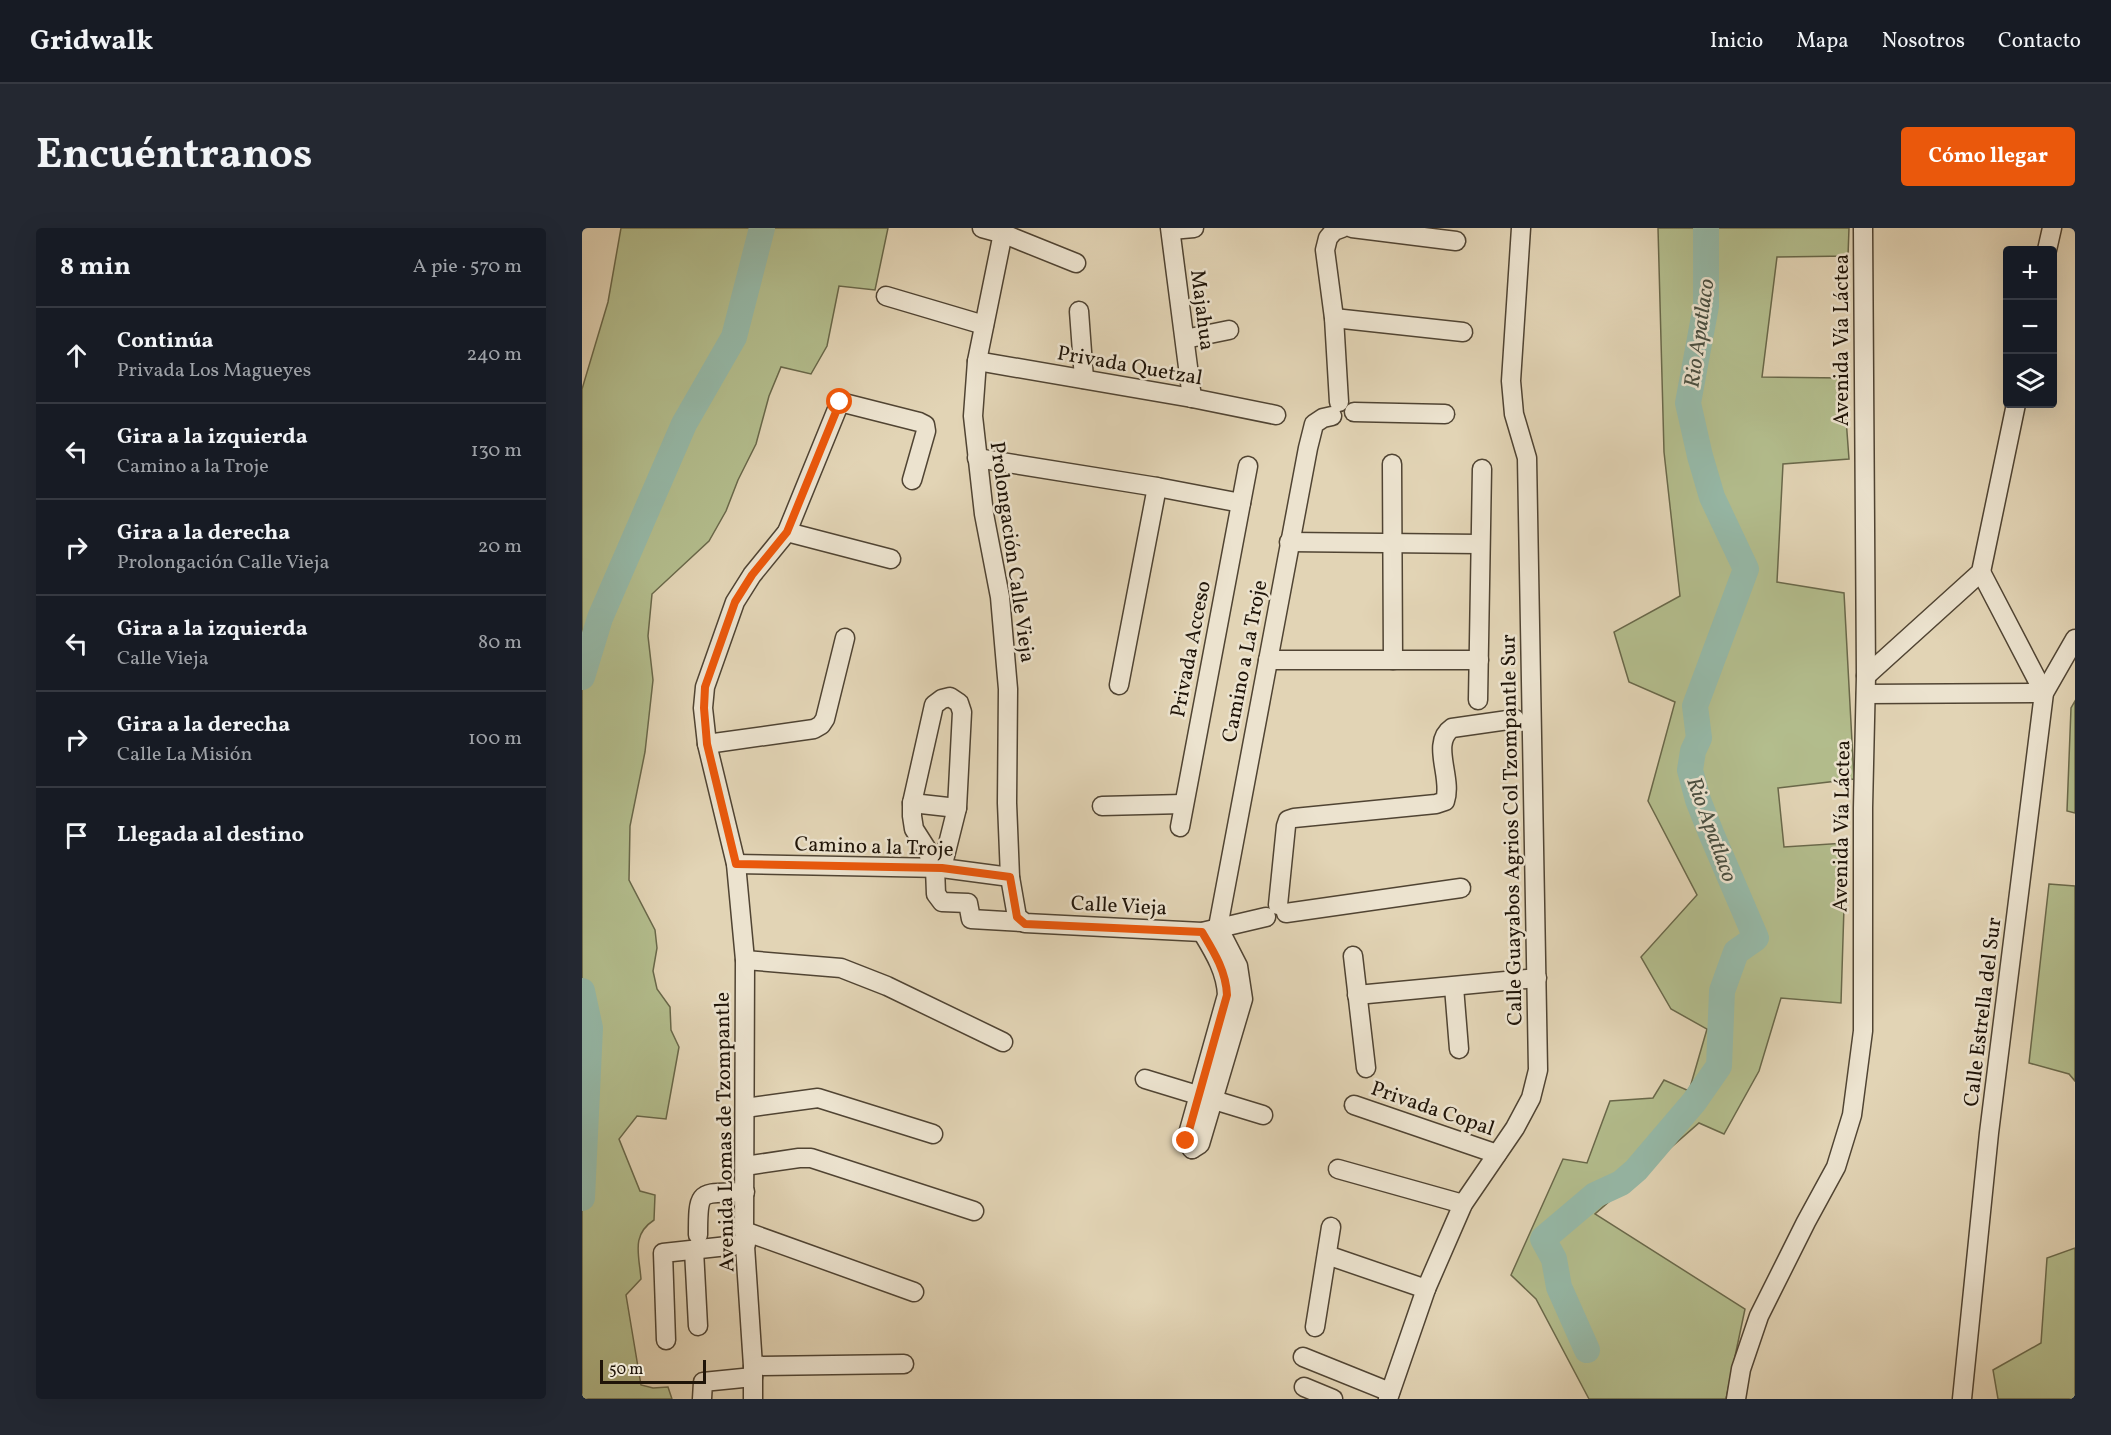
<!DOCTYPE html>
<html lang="es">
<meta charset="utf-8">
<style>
body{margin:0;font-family:Vollkorn,serif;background:#242831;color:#f1f3f6}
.controls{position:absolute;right:18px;top:18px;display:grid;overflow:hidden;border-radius:6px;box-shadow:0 6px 24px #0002}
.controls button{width:54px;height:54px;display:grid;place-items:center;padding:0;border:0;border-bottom:2px solid #363941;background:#171b24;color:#f1f3f6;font:30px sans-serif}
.scale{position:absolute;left:18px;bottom:15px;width:106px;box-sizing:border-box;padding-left:6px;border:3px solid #1f1408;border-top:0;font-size:16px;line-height:21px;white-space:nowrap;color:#1f1408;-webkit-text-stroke:4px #ece3cf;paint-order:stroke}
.stop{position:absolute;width:18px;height:18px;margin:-14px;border:4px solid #ea580c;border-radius:50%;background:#fff}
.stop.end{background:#ea580c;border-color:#fff;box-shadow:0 2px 6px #0008}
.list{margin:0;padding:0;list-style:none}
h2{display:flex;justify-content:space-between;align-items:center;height:78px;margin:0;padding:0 24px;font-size:26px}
h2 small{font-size:20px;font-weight:400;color:#9ea1a6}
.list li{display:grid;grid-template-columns:39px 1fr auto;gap:18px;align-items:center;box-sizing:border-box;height:96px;padding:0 24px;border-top:2px solid #363941}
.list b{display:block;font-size:22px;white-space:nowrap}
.list p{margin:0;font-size:20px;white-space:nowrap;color:#9ea1a6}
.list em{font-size:20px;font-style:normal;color:#9ea1a6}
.icon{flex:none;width:33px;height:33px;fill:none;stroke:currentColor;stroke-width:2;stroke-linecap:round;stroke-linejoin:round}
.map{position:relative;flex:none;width:1493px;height:1171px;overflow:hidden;border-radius:6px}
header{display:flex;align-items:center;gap:36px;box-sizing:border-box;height:84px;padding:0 30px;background:#171b24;border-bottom:2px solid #363941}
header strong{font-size:28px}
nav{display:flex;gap:33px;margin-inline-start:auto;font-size:21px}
.intro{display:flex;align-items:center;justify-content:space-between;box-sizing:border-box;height:144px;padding:0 36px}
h1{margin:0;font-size:42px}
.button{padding:15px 27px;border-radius:6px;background:#ea580c;color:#fff;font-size:21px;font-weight:700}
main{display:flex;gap:36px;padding:0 36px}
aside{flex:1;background:#171b24;border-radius:6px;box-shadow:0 6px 24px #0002}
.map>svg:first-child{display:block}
.green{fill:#b3bd8d;stroke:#69684a;stroke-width:1.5}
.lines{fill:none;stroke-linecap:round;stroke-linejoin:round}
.river{stroke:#96b9a8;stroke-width:26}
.minor-casing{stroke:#504433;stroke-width:21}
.minor{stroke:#ece3cf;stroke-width:18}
.route{stroke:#ea580c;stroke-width:8}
.labels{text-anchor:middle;stroke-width:5;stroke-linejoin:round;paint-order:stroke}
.street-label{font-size:21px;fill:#1f1408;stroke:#ece3cf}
.water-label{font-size:22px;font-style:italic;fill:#494e40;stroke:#ece3cf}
</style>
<header>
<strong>Gridwalk</strong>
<nav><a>Inicio</a><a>Mapa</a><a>Nosotros</a><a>Contacto</a></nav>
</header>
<div class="intro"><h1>Encuéntranos</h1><a class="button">Cómo llegar</a></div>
<main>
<aside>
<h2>8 min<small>A pie · 570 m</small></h2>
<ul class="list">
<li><svg class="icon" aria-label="ahead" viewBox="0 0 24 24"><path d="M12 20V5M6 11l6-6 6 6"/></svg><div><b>Continúa</b><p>Privada Los Magueyes</p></div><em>240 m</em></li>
<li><svg class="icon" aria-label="left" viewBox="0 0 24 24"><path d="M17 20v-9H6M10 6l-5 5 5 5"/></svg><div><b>Gira a la izquierda</b><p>Camino a la Troje</p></div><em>130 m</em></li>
<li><svg class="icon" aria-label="right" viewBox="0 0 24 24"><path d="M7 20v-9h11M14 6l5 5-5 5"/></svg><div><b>Gira a la derecha</b><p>Prolongación Calle Vieja</p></div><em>20 m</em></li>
<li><svg class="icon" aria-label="left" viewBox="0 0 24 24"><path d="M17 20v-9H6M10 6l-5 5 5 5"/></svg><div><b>Gira a la izquierda</b><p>Calle Vieja</p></div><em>80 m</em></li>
<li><svg class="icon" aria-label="right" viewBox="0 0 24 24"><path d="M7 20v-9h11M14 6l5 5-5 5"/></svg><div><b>Gira a la derecha</b><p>Calle La Misión</p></div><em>100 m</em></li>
<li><svg class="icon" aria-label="arrive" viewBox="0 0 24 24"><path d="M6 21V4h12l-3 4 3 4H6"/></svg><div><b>Llegada al destino</b></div></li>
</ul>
</aside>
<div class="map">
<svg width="1493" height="1171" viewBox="0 0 1493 1171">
<rect width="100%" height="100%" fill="#e2d4b5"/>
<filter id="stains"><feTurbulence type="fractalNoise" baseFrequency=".00333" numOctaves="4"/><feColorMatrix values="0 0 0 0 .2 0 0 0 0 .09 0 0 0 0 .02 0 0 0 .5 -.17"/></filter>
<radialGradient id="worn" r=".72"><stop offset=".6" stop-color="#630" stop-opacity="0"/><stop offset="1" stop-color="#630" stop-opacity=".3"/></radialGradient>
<!-- green -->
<g class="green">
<path d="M39,0H306L293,62L257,58L245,118L229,146L199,139L187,168L174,216L156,252L144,283L127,313L70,366L66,408L71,452L63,524L48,598L47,652L73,702L75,720L71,743L75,761L88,779L89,802L97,819L84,891L55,888L37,911L58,963L73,967L72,992C49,1007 57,1026 59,1051L44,1067L59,1157L71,1160L86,1159L90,1171H0V161L26,74Z"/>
<polygon points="1076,0 1267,0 1266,28 1195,29 1180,149 1261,150 1267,231 1201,236 1195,354 1262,365 1272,551 1196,560 1202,619 1264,615 1259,775 1199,770 1177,843 1142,906 1117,895 1013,986 1163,1081 1144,1171 1007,1171 954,1071 929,1047 981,931 1005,935 1028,873 1071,870 1082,852 1107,863 1125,801 1089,781 1059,729 1115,667 1066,573 1093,474 1047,454 1032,404 1098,368 1082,224"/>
<polygon points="1493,473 1493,585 1485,583 1489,480"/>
<polygon points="1467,656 1493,658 1493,853 1487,846 1447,835"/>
<polygon points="1493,1020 1493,1171 1416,1171 1411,1142 1459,1115 1465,1030"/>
</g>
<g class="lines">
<!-- river -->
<g class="river">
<polyline points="0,449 18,390 102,196 152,109 180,0"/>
<polyline points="0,763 8,800 0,970"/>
<polyline points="1005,1122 977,1059 972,1031 961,1011 1013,967 1039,955 1054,942 1112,874 1137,838 1140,763 1154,724 1174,710 1129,605 1116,572 1108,542 1111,523 1117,510 1113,478 1164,341 1130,269 1118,228 1106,175 1124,78 1124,0"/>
</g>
<!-- minor casing -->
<g class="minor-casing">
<g id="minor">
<polyline points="400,0 422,6 494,35"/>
<polyline points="422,0 395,133 391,188 402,286 418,369 426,461 425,575 428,649 435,689 443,695 620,704 684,689"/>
<polyline points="588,0 610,170"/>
<polyline points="770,0 874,13"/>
<polyline points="589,2 612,0"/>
<polyline points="1465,22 1470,0"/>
<polyline points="304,68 402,97"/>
<polyline points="497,83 502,151"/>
<polyline points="752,90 881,104"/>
<polyline points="603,111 647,102"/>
<polyline points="395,133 610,170 694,187"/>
<polyline points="757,174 752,90 743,22 746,10 752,3 760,0"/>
<polyline points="772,184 863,186"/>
<polyline points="395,230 575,259 659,275"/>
<polyline points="810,236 811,432"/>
<polyline points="205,304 309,331"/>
<polyline points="707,314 897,316"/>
<polyline points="686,432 897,432"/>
<polyline points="1284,448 1399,344 1434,176"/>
<polyline points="537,457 575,259"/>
<polyline points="1284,466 1462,465 1399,344"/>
<polyline points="896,472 900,241"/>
<polyline points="125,516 232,501 239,497 243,491 263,410"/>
<polyline points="330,575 375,580"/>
<polyline points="520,578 601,576"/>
<polyline points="598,599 666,238"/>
<polyline points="154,636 360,640 428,649"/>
<polyline points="353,640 354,666 360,674 386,675 389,691 440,694"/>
<polyline points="350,641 346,623 332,601 330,588 330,575 352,477 360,471 368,469 377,475 380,484 375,580 360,640"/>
<path d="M696,677L704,598L706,592L712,590L854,576L863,573C871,550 848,515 870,500L933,491"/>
<polyline points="704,685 879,660"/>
<polyline points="636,699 726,220 732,196 741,190 750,188"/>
<polyline points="771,728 784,840"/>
<polyline points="163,732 259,740 305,758 421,814"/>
<polyline points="872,759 877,821"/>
<polyline points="775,767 955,750"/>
<polyline points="563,851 681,887"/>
<polyline points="772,877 915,926"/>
<polyline points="163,880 236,870 351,906"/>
<polyline points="610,921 618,916 661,771 656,738 636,699"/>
<path d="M610,921L604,913L645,767C644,743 632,724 620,704"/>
<polyline points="163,938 217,930 229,930 392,983"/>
<polyline points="756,941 881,976"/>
<polyline points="162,1003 332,1064"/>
<path d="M116,1007C116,959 117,966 163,964"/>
<polyline points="112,1022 116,1098"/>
<polyline points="745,1027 844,1061"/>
<polyline points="733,1099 749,999"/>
<polyline points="84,1112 81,1025 164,1016"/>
<polyline points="721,1129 808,1164"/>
<polyline points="171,1138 322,1136"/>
<polyline points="722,1159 751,1171"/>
<polyline points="120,1171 121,1154 171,1149"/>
<polyline points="171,1171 171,1138 162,1003 163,732 154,636 125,516 121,480 123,459 153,374 170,347 205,304 258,174 337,194 343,197 344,203 330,252"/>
<polyline points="806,1171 844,1061 881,976 933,900 949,870 956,842 945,230 932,186 929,153 939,0"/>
<polyline points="1154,1171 1159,1141 1177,1088 1224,994 1254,939 1270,887 1281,803 1281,580 1284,448 1281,0"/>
<polyline points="1380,1171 1407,905 1462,465 1493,411"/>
</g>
</g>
<!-- minor -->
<use href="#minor" class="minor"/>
</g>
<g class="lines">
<!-- route -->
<path class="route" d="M258,174L205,304L170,347L153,374L123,459L122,480L125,516L154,636L360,640L428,649L435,689L443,696L620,704C632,724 644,743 645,767L604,913"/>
</g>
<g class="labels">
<!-- street labels -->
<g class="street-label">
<text transform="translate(621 82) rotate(83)" y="7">Majahua</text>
<text transform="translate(1259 112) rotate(-90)" y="7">Avenida Vía Láctea</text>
<text transform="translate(548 137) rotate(10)" y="7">Privada Quetzal</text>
<text transform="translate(431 324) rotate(82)" y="7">Prolongación Calle Vieja</text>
<text transform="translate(608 421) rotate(-79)" y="7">Privada Acceso</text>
<text transform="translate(662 433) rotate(-79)" y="7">Camino a La Troje</text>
<text transform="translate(1259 598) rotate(-89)" y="7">Avenida Vía Láctea</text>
<text transform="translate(929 602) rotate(-91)" y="7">Calle Guayabos Agrios Col Tzompantle Sur</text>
<text transform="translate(292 618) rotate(2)" y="7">Camino a la Troje</text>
<text transform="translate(537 677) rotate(3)" y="7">Calle Vieja</text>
<text transform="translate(1400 784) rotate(-83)" y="7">Calle Estrella del Sur</text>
<text transform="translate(851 880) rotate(19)" y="7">Privada Copal</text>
<text transform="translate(142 904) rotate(-91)" y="7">Avenida Lomas de Tzompantle</text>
</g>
<!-- water labels -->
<g class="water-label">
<text transform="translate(1116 105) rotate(-82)" y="8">Rio Apatlaco</text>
<text transform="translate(1131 601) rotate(70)" y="8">Rio Apatlaco</text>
</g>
</g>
<rect width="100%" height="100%" filter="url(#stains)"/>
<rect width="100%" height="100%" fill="url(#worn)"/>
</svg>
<div class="controls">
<button>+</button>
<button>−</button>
<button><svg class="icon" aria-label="layers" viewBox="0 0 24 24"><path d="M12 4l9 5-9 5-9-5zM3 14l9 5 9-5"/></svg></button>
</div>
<div class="scale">50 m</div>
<div class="stop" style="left:258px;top:174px"></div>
<div class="stop end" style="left:604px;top:913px"></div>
</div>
</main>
